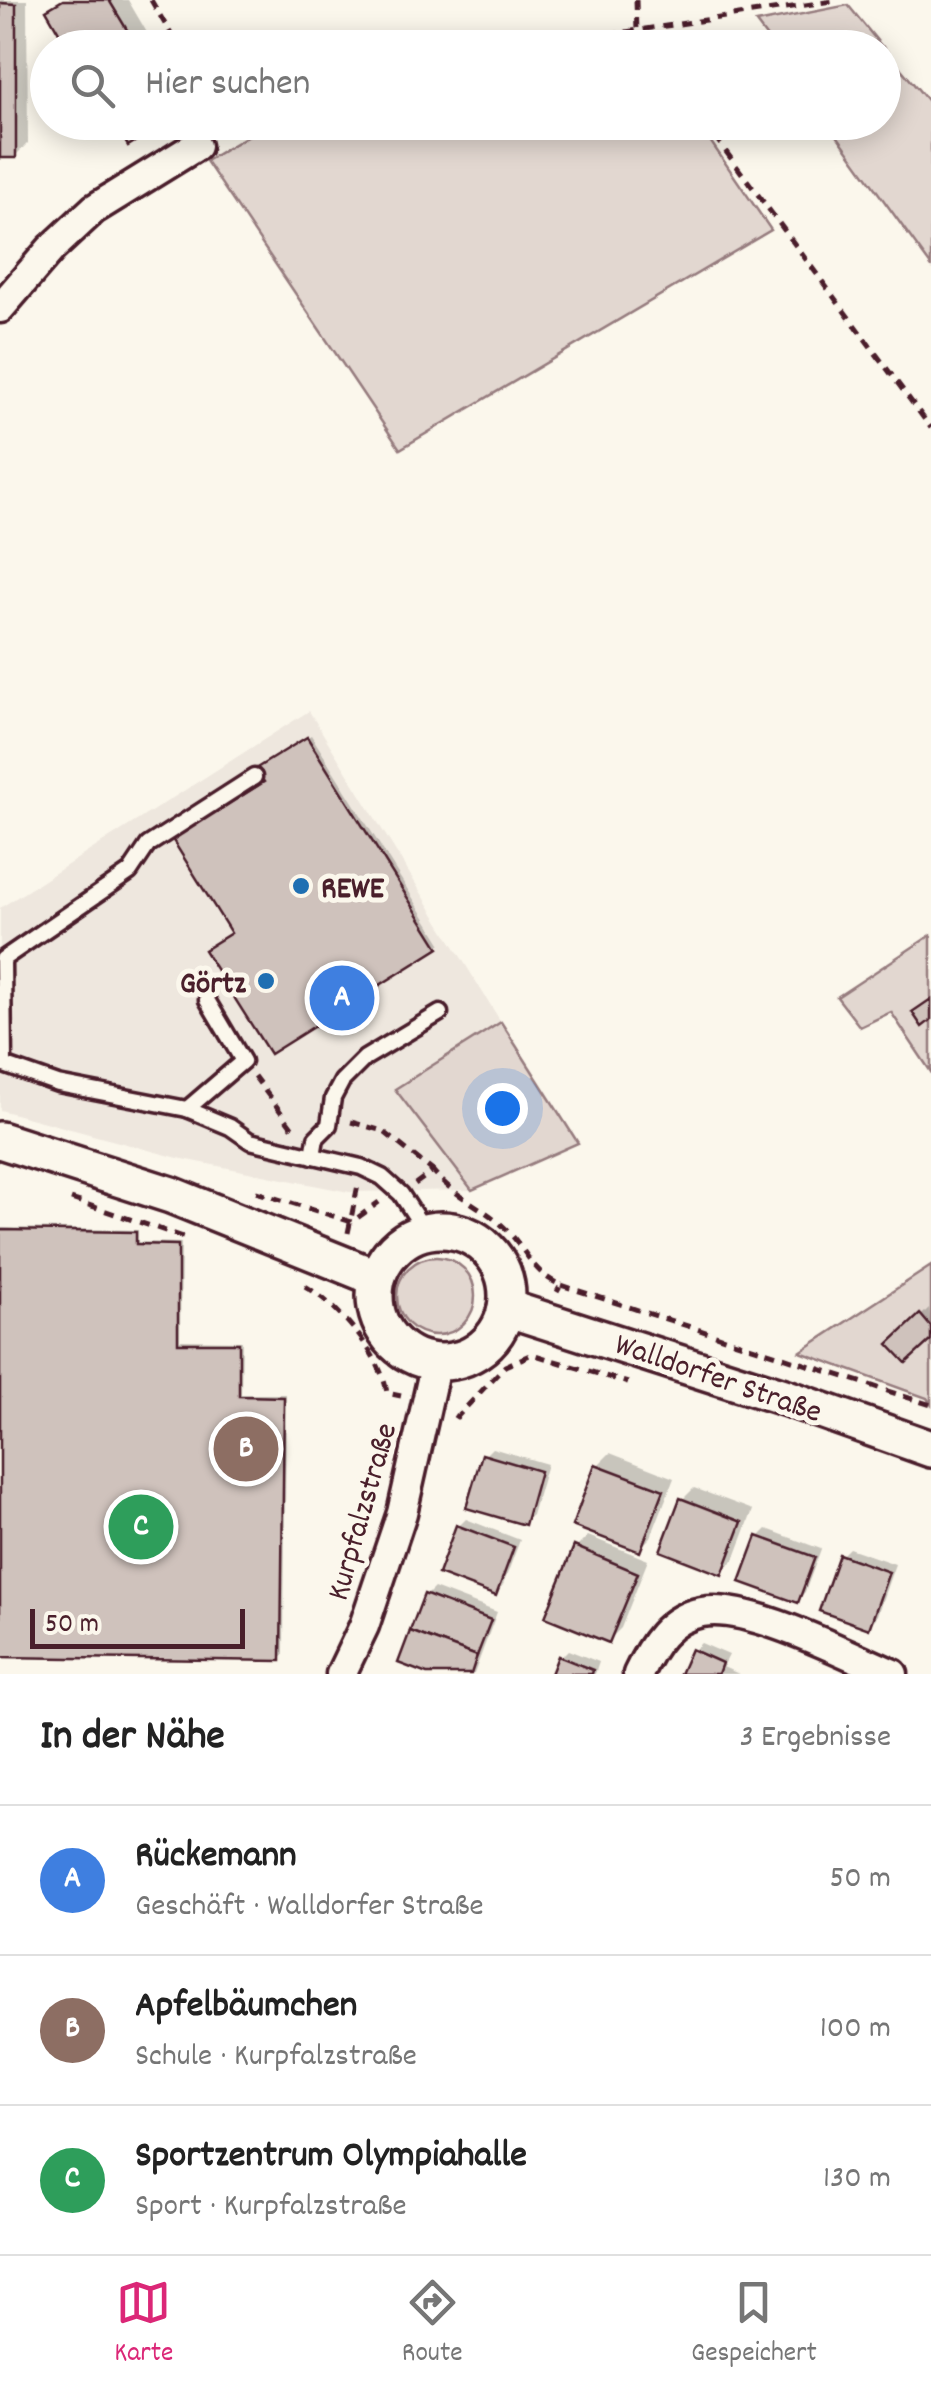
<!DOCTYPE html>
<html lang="de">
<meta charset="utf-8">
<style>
body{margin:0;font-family:Dekko,sans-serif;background:#f6f6f6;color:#222}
.scale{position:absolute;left:30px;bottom:25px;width:215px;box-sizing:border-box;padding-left:10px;border:5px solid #4a1f2b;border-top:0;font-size:28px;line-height:35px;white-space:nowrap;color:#4a1f2b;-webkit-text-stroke:8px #fbf7ec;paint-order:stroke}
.you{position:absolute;left:502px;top:1108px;width:35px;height:35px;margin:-25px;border:8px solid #fff;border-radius:50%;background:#1a73e8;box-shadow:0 0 0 15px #1a73e833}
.badge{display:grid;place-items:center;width:65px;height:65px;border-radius:50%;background:#db2777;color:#fff;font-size:32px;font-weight:700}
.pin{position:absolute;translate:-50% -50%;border:5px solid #fff;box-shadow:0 2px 10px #0006}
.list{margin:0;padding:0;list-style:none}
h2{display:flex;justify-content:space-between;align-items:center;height:130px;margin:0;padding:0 40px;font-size:42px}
h2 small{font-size:32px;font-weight:400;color:#767676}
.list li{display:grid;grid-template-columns:65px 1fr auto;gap:30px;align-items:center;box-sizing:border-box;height:150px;padding:0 40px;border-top:2px solid #e0e0e0}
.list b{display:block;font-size:38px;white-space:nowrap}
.list p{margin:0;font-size:32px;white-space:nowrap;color:#767676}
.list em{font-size:32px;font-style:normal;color:#767676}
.icon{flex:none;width:55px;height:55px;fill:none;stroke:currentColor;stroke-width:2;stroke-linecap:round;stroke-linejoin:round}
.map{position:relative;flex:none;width:931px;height:1674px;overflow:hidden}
.search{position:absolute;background:#fff;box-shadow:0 5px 25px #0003;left:30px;right:30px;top:30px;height:110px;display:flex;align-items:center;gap:25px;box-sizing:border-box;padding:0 35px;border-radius:55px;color:#767676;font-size:38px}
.sheet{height:580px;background:#fff}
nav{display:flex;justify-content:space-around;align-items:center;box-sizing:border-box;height:140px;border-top:2px solid #e0e0e0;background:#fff;font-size:28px;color:#767676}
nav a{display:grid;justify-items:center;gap:5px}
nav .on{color:#db2777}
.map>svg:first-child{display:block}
.built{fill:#eee7de}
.green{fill:#e2d7d0;stroke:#967b7e;stroke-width:2.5}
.shadow{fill:#0003}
.building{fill:#cfc2bc;stroke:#4a1f2b;stroke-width:2.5}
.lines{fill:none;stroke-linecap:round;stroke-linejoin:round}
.service-casing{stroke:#4a1f2b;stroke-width:21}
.minor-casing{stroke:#4a1f2b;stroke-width:35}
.tertiary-casing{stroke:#4a1f2b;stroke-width:42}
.path{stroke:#4a1f2b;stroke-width:5;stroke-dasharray:10 8;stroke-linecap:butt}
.service{stroke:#fbf7ec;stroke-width:14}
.minor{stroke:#fbf7ec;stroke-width:28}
.tertiary{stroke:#fbf7ec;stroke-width:35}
.poi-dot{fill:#1f6fb2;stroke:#fbf7ec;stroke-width:4}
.labels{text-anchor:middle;stroke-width:10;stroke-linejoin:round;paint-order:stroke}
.poi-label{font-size:32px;font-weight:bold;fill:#4a1f2b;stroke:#fbf7ec;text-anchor:start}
.street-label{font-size:32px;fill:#4a1f2b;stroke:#fbf7ec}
</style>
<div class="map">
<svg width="931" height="1674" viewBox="0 0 931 1674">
<rect width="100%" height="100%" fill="#fbf7ec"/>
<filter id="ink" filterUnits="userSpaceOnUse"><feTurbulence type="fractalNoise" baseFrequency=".01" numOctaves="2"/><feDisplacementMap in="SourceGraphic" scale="20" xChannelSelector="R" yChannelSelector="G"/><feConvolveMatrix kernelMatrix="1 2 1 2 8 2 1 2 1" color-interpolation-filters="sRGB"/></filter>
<g filter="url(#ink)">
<!-- built -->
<polygon class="built" points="309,711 501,1022 395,1089 472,1190 349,1192 178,1158 0,1110 0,908"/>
<!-- green -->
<g class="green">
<polygon points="848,5 883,48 774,47 756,23"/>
<polygon points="884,48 931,105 931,266 828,123 884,122"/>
<polygon points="269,123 698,123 771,230 400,449 206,161"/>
<polygon points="931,935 931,1072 891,1012 860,1027 837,997"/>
<polygon points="501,1022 578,1143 472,1190 395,1089"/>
<circle cx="436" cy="1296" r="39"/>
<polygon points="931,1266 931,1404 927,1398 800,1352"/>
</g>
<!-- shadow -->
<g class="shadow">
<polygon points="0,0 27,0 28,143 15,156 0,156"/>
<polygon points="60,0 128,0 156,48 71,48 49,11"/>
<polygon points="311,735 441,943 270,1051 234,933 266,782 262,766"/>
<polygon points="0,1228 138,1230 138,1242 181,1243 180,1340 242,1341 241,1394 286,1394 284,1655 280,1658 0,1655"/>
<polygon points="929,1308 931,1337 892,1344"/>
<polygon points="492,1448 547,1464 532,1515 524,1522 484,1456"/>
<polygon points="610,1453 674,1478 651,1537 639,1549 597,1466"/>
<polygon points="694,1488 753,1510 734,1560 722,1572 682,1500"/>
<polygon points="466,1519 520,1540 503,1585 496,1593 458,1527"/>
<polygon points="767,1529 821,1549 805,1592 797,1600 759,1537"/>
<polygon points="588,1536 648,1560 621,1628 609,1640 576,1548"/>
<polygon points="849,1548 895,1564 876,1618 868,1626 841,1556"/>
<polygon points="434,1588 497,1612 474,1674 434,1674 426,1596"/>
<polygon points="701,1643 729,1655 723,1667 739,1674 683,1674 693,1651"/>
<polygon points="568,1650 599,1662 595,1674 554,1674 560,1658"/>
</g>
<!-- building -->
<g class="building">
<polygon points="63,0 109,0 138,48 68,48 46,10"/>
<polygon points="0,3 16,4 16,158 0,158"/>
<polygon points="114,122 167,122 128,146"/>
<polygon points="307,737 439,948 270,1054 204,950 231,933 172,839 264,782 255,769"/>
<polygon points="931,999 931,1020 922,1027 912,1012"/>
<polygon points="0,1230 136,1232 136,1244 178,1245 178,1343 239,1343 239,1396 284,1397 281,1661 0,1657"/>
<polygon points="920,1314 931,1327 931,1340 906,1363 888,1344"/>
<polygon points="482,1454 540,1471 525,1525 466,1508"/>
<polygon points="595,1464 664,1490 640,1552 572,1526"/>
<polygon points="680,1498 742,1522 722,1575 660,1551"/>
<polygon points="456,1525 514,1547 496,1596 438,1574"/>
<polygon points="757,1536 815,1557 798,1603 740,1582"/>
<polygon points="574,1546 638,1573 609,1643 545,1617"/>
<polygon points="839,1554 889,1572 869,1629 819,1611"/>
<polygon points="424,1594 491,1620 477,1656 410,1631"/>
<polygon points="410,1631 477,1656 471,1674 427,1674 398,1663"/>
<polygon points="691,1649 722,1663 718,1674 680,1674"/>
<polygon points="558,1656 593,1670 592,1674 551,1674"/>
</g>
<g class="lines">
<!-- service casing -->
<g class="service-casing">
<g id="service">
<polyline points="207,1000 243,1061 187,1109 230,1127 250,1141 361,1167 382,1177 401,1194 425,1231"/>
<polyline points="187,1109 58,1084 4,1065 3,959 130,872 148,845 254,777"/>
<polyline points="313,1156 316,1138 329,1125 333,1098 342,1081 365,1058 440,1013"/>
</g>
</g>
<!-- minor casing -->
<g class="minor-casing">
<g id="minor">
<polyline points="0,308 51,249 94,209 196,146"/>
<polyline points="341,1674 364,1626 402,1513 436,1362"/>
<path d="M638,1674C651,1646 668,1618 702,1612C750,1603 847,1655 893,1674"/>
</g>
</g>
<!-- tertiary casing -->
<g class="tertiary-casing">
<g id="tertiary">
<polyline points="0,1140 171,1195 377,1278"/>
<circle cx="441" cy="1296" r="66"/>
<polyline points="506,1308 787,1398 931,1449"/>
</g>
</g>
<!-- path -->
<g class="path">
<polyline points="151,0 179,48"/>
<polyline points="636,0 637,32 648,48"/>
<polyline points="519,48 839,0"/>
<polyline points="704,122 931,428"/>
<polyline points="216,132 231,122"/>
<polyline points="254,1076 295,1131"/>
<polyline points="351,1122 383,1131 433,1171"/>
<path d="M415,1184L433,1171C456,1199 484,1206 507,1230C527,1251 532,1273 561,1285L557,1292"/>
<polyline points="256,1192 352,1222 379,1202"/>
<polyline points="71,1199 183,1237"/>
<polyline points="348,1233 358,1185"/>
<polyline points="561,1285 931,1405"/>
<path d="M305,1286C338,1305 381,1354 387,1393L401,1396"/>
<polyline points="454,1415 457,1417 505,1366 532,1354 628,1383"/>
</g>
<!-- service -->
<use href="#service" class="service"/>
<!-- minor -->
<use href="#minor" class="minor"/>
<!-- tertiary -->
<use href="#tertiary" class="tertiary"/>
</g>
</g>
<!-- markers -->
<g class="poi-dot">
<circle cx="301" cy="886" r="10"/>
<circle cx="266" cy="981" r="10"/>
</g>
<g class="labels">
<!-- poi labels -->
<g class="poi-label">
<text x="321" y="897">REWE</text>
<text x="246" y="992" text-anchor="end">Görtz</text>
</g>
<!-- street labels -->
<g class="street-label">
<text transform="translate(719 1376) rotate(19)" y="11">Walldorfer Straße</text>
<text transform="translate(360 1511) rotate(-74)" y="11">Kurpfalzstraße</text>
</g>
</g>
</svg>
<div class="scale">50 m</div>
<div class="you"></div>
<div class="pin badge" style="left:342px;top:998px;background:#3f7fe0">A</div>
<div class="pin badge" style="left:246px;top:1449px;background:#8d6e63">B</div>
<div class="pin badge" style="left:141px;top:1527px;background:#2e9e5b">C</div>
<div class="search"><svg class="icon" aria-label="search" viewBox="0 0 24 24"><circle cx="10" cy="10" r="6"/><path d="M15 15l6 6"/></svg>Hier suchen</div>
</div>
<section class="sheet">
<h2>In der Nähe<small>3 Ergebnisse</small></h2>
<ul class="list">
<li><span class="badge" style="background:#3f7fe0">A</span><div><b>Rückemann</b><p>Geschäft · Walldorfer Straße</p></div><em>50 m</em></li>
<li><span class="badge" style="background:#8d6e63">B</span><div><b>Apfelbäumchen</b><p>Schule · Kurpfalzstraße</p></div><em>100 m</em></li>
<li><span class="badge" style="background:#2e9e5b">C</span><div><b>Sportzentrum Olympiahalle</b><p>Sport · Kurpfalzstraße</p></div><em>130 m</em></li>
</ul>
</section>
<nav>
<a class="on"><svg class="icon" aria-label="map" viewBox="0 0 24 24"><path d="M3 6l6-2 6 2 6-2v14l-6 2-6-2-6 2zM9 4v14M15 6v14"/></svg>Karte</a>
<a><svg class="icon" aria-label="directions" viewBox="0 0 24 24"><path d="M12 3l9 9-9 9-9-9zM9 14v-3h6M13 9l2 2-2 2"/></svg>Route</a>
<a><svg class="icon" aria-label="saved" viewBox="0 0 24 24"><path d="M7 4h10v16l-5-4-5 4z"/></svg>Gespeichert</a>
</nav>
